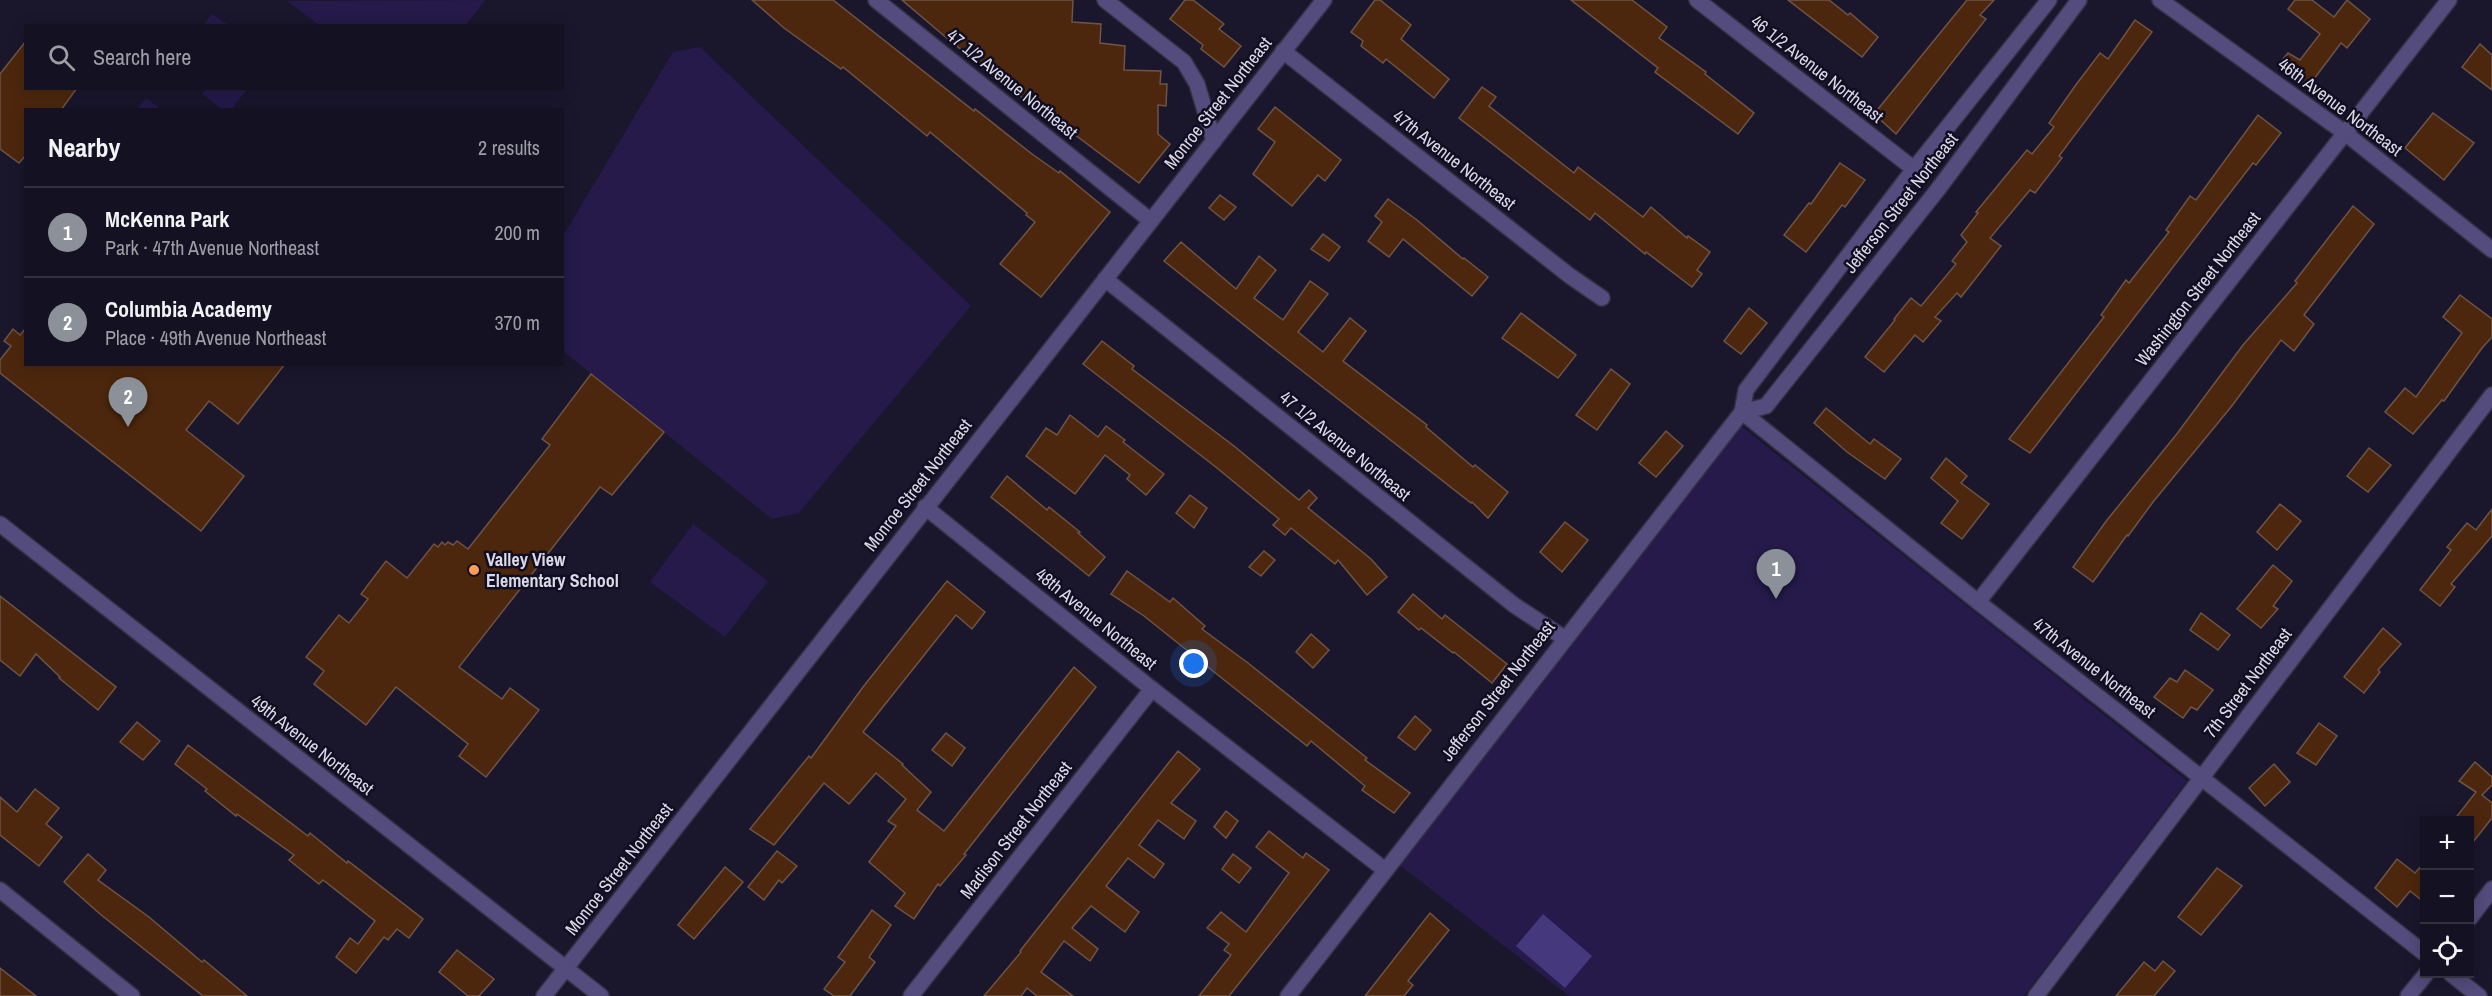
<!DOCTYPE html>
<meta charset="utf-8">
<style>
body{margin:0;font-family:"Archivo Narrow",sans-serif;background:#1d1a2a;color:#f1f3f6}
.controls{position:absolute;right:18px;bottom:18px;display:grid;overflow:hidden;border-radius:0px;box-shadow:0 3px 15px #0003}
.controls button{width:54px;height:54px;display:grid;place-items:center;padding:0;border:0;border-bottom:2px solid #333140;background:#141122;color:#f1f3f6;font:30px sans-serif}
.you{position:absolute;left:1194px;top:664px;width:21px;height:21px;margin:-15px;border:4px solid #fff;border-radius:50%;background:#1a73e8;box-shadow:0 0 0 9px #1a73e833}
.badge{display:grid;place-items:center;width:39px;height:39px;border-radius:50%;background:#8c9099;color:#fff;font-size:20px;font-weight:700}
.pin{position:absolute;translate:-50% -50px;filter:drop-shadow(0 2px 3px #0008)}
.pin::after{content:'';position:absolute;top:32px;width:21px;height:18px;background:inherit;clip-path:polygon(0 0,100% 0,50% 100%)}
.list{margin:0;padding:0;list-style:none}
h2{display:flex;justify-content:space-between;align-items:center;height:78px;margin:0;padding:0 24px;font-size:26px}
h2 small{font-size:20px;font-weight:400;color:#9d9da5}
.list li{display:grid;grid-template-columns:39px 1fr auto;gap:18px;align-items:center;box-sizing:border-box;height:90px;padding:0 24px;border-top:2px solid #333140}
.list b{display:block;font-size:22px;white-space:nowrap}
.list p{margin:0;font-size:20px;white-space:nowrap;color:#9d9da5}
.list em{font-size:20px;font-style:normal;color:#9d9da5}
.icon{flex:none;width:33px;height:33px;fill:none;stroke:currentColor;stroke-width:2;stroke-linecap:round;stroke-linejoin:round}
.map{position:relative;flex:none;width:2492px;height:996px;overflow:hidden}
.search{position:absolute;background:#141122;box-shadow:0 3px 15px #0003;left:24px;top:24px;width:540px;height:66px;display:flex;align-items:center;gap:15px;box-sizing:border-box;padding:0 21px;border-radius:0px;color:#9d9da5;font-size:22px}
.panel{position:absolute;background:#141122;box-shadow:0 3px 15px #0003;left:24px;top:108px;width:540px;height:258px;border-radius:0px}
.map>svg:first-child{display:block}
.green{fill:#251a4a}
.water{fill:#46387d}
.building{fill:#4d270d;stroke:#6e5445;stroke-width:1.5}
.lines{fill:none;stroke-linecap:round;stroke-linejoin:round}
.minor-casing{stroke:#353247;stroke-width:18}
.tertiary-casing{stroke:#353247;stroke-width:18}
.minor{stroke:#534c7c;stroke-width:15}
.tertiary{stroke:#534c7c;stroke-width:15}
.poi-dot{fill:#ff9b59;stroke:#110e22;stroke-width:2}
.labels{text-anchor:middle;stroke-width:5;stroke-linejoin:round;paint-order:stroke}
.street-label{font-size:18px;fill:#dad9e8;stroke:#110e22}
.poi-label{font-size:18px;font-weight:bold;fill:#dad9e8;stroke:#110e22;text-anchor:start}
</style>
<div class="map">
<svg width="2492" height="996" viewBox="0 0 2492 996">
<rect width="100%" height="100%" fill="#1a172d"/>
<!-- green -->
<g class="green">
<polygon points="485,0 465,26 319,25 287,1"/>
<polygon points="212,14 228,25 203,25"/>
<polygon points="700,47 971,306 799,513 772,519 563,351 563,236 673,52"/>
<polygon points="206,89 206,88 247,89 231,110 222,109 202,94"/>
<polygon points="146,98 161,109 137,109"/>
<polygon points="1731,418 2187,781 2024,996 1569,996 1393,860"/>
<polygon points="693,524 768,581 725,637 650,582"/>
</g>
<!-- water -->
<polygon class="water" points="1543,914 1592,956 1565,988 1516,946"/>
<!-- building -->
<g class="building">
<polygon points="752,0 833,0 974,111 975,109 1032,154 1059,173 1060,171 1110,212 1041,297 1000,264 1035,222 1026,215 1027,213 930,132 927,136 843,67 841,69 784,28"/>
<polygon points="902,0 1073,0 1072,22 1101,24 1100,43 1125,46 1124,70 1161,71 1160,84 1167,84 1166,106 1158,105 1158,134 1170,144 1139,183 1058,122 1056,124 949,40"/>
<polygon points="1185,0 1193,0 1224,24 1219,29 1241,46 1224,67 1201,49 1203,45 1170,19"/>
<polygon points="1375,0 1380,0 1411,25 1401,39 1449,79 1434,98 1386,59 1383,63 1361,46 1363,41 1351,32"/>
<polygon points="1571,0 1632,0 1667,27 1659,38 1706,72 1705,74 1754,113 1738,134 1655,72 1658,68"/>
<polygon points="1788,0 1829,0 1848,15 1850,13 1878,37 1862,57"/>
<polygon points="1967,0 1994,0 1980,15 1986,19 1896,134 1874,114"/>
<polygon points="2295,0 2312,0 2334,17 2347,0 2370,19 2347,48 2341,43 2308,87 2278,65 2288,53 2300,60 2320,34 2288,9"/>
<polygon points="2135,20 2152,32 2059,156 2062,158 2035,193 2030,190 1990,238 2001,246 1961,297 1957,293 1935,317 1941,321 1923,342 1915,335 1884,372 1865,357 1895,320 1894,319 1911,298 1921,306 1956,264 1952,261 1967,242 1961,235 1978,213 1976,212 2027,150 2032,154 2054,127 2049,123 2075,86 2100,53 2108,59"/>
<polygon points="26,41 26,88 77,88 61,110 26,110 26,155 19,163 0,149 0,74"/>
<polygon points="2480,44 2492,55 2492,90 2462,67"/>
<polygon points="1482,87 1496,97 1489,106 1574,173 1578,167 1643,217 1651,207 1687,238 1688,236 1710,252 1697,270 1702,274 1692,287 1646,252 1645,254 1595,213 1590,220 1459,118"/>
<polygon points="1275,107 1341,160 1325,181 1318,175 1292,206 1253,174 1275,142 1258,129"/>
<polygon points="2433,113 2474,143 2444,180 2405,148"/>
<polygon points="2258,115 2281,133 2256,165 2253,163 2030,453 2009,439 2104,317 2101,315 2126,280 2129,283 2169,232 2166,230 2190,196 2196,200"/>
<polygon points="1840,163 1865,180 1845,207 1842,205 1806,252 1784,235 1809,203 1811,204"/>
<polygon points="1220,195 1236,207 1224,220 1209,208"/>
<polygon points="1388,199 1417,220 1463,259 1464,258 1488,277 1472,296 1403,239 1389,257 1368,241 1382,222 1375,216"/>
<polygon points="2353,206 2374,224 2304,315 2314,324 2294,351 2281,340 2231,407 2153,502 2128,536 2127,535 2093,582 2073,567 2107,520 2176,435 2243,345 2297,283 2295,281"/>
<polygon points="1323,234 1340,247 1329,261 1311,249"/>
<polygon points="1181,242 1236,289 1259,256 1276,270 1254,298 1283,320 1310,281 1328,294 1298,332 1323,352 1350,318 1366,331 1343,361 1427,425 1426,427 1473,467 1475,465 1508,492 1488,518 1472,502 1471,503 1273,348 1164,261"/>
<polygon points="2460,295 2492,319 2492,337 2482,348 2444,401 2442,400 2413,434 2385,412 2405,388 2416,397 2462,333 2443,317"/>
<polygon points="1749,308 1767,323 1741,354 1724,341"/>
<polygon points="1521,313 1576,355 1558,378 1502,338"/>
<polygon points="26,328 26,364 285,364 238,424 209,401 186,430 244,476 201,531 0,373 0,360 11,346 4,341 13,329 20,335"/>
<polygon points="1102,341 1134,366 1132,369 1234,446 1299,500 1309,490 1317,498 1308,508 1371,559 1387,577 1367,595 1338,560 1335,564 1291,528 1285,535 1273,525 1279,519 1217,468 1083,364"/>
<polygon points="1611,369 1630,384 1597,430 1576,415"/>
<polygon points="591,374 664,432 612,495 600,487 459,667 502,699 510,688 539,710 486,777 459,756 468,744 396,687 366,725 314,684 324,671 306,657 339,615 349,623 368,599 361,594 386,561 407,578 434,544 438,547 442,542 445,545 448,542 453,545 457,541 468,549 550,445 542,439"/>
<polygon points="1826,408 1870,444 1874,439 1901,459 1885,479 1847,452 1814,423"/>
<polygon points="1070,415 1098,437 1106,426 1125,440 1123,442 1164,474 1146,495 1127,479 1130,475 1105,455 1075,494 1026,456 1046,428 1057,435"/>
<polygon points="1666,431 1683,446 1656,477 1639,463"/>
<polygon points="2369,448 2391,465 2368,492 2347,476"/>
<polygon points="1946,458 1967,476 1961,483 1989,504 1962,539 1941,523 1958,501 1931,478"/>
<polygon points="1007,476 1047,510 1049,507 1080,532 1078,533 1105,557 1089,576 991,497"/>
<polygon points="1190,495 1207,508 1194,528 1176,513"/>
<polygon points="2280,504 2301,521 2277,550 2257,532"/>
<polygon points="2492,509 2492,536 2451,584 2455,587 2440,606 2420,590 2451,550 2447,547 2467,523 2476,530"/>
<polygon points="1565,522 1588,540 1562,572 1540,552"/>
<polygon points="1264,551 1275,560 1261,576 1249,567"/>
<polygon points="2273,565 2292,581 2273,606 2278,609 2261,628 2237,609"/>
<polygon points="1127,571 1170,602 1173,598 1205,626 1202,629 1248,663 1367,758 1365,760 1410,793 1394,813 1362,790 1365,786 1311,741 1307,746 1144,616 1111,594"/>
<polygon points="947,581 985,612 972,629 956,615 863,732 903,764 902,765 931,792 917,810 944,831 1074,667 1096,687 964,854 966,855 940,886 938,884 914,919 895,906 905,893 869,862 896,826 888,821 906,799 876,773 849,804 824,783 774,845 750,829 809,756 811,758 863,687"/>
<polygon points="1413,594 1442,619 1445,615 1507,664 1492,683 1454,652 1453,653 1421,628 1419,630 1398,612"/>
<polygon points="0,596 116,687 98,710 59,678 60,677 36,654 20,676 0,660"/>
<polygon points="2201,613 2230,635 2218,650 2190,630"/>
<polygon points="2383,628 2401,644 2378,670 2380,672 2364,693 2344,677"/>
<polygon points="1311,634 1329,650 1313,668 1296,652"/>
<polygon points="2185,670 2213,690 2197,710 2191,707 2183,718 2154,697 2170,678 2177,682"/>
<polygon points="1415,716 1431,730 1415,750 1398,737"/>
<polygon points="137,722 160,741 143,760 120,742"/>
<polygon points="2319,723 2337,736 2316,765 2297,753"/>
<polygon points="946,733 965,748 952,766 932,750"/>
<polygon points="188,745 308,836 310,833 347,863 348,861 423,919 409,938 397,929 388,940 384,937 356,973 336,957 350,938 358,944 375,921 323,880 319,884 289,860 294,855 237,814 236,816 205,791 207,789 175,764"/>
<polygon points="1178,751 1200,769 1171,803 1196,821 1184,839 1158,820 1139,845 1164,864 1154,878 1128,858 1106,886 1139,912 1125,932 1091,906 1072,928 1098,949 1090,961 1064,941 1041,972 1073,996 1037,996 1027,988 1021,996 984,996 1021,952 1020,951"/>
<polygon points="2475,762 2492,777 2492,785 2482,795 2492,803 2492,818 2469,847 2469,820 2454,820 2476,792 2459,781"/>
<polygon points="2274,764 2290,782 2265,806 2249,788"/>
<polygon points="35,789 59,808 46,824 62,837 39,866 0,835 0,797 17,812"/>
<polygon points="1226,811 1238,821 1226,838 1214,827"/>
<polygon points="1269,831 1303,858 1306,853 1329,870 1229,996 1199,996 1231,955 1224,950 1229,944 1207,928 1221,912 1246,932 1289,873 1256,847"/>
<polygon points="777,851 797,866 782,883 779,880 764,900 748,887"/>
<polygon points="88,854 106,870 98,880 149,917 202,962 204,960 247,996 203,996 100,914 64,882"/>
<polygon points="1233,854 1251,868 1239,883 1222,869"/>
<polygon points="2397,859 2415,873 2424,863 2424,902 2410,891 2397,907 2375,888"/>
<polygon points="725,867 743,882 694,939 678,925"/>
<polygon points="2217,868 2242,886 2201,935 2178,917"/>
<polygon points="872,910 891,925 869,957 875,962 850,996 834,996 824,989 845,962 838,957"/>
<polygon points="1430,913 1449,930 1408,981 1413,985 1404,996 1365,996"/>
<polygon points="457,950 494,979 479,996 468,996 439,972"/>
<polygon points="2163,961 2175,971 2154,996 2116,996 2144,962 2155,971"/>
<polygon points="0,968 36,996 0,996"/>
</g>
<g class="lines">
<!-- minor casing -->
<g class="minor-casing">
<g id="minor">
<polyline points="876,0 1151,221"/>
<polyline points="1105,0 1184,62 1197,84 1214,141"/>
<polyline points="1697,0 1914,169"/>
<polyline points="2160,0 2345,133 2492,250"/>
<polyline points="1283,51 1570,276 1602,298"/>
<polyline points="1105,279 1514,605 1564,638"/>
<polyline points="1742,412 1978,602 2424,953"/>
<polyline points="925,507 1152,689 1385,870"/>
<polyline points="1978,602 2449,0"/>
<polyline points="0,890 132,996"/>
<polyline points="2470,918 2492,889"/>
<polyline points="2451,974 2479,996"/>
<polyline points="544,996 1324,0"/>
<polyline points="911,996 1152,689"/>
<polyline points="2036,996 2492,395"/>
<polyline points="2408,996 2426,974"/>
</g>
</g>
<!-- tertiary casing -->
<g class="tertiary-casing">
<g id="tertiary">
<polyline points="1742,412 1766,406 1939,188 2079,0"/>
<polyline points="0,524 601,996"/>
<polyline points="1288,996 1742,412 1746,390 1914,169 2049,0"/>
</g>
</g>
<!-- minor -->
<use href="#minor" class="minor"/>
<!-- tertiary -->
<use href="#tertiary" class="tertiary"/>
</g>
<!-- markers -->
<circle class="poi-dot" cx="474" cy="570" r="6"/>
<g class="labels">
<!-- street labels -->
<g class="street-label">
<text transform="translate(1817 69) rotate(38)" y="6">46 1/2 Avenue Northeast</text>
<text transform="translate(1012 84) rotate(39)" y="6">47 1/2 Avenue Northeast</text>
<text transform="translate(1218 103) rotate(-52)" y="6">Monroe Street Northeast</text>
<text transform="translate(2340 107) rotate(37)" y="6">46th Avenue Northeast</text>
<text transform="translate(1454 160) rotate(38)" y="6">47th Avenue Northeast</text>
<text transform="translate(1901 203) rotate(-52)" y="6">Jefferson Street Northeast</text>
<text transform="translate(2198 289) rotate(-52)" y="6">Washington Street Northeast</text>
<text transform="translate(1345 446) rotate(39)" y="6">47 1/2 Avenue Northeast</text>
<text transform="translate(918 485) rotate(-52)" y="6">Monroe Street Northeast</text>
<text transform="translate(1096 619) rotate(39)" y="6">48th Avenue Northeast</text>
<text transform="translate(2094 668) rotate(38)" y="6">47th Avenue Northeast</text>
<text transform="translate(2248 683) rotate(-53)" y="6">7th Street Northeast</text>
<text transform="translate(1498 691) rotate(-52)" y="6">Jefferson Street Northeast</text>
<text transform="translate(312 745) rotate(38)" y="6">49th Avenue Northeast</text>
<text transform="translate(1016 830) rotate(-52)" y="6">Madison Street Northeast</text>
<text transform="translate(619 869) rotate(-52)" y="6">Monroe Street Northeast</text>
</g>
<!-- poi labels -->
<g class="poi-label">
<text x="486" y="566">Valley View<tspan x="486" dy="21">Elementary School</tspan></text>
</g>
</g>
</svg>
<div class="controls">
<button>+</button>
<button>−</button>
<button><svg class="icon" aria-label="locate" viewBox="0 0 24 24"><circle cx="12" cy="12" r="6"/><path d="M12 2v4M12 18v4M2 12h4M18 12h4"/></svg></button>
</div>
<div class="you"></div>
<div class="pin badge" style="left:1776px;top:599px">1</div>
<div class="pin badge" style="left:128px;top:427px">2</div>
<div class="search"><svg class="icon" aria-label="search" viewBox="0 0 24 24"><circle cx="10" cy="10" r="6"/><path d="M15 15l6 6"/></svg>Search here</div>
<section class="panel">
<h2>Nearby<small>2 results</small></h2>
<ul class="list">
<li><span class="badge">1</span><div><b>McKenna Park</b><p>Park · 47th Avenue Northeast</p></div><em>200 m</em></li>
<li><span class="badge">2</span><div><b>Columbia Academy</b><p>Place · 49th Avenue Northeast</p></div><em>370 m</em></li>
</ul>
</section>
</div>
